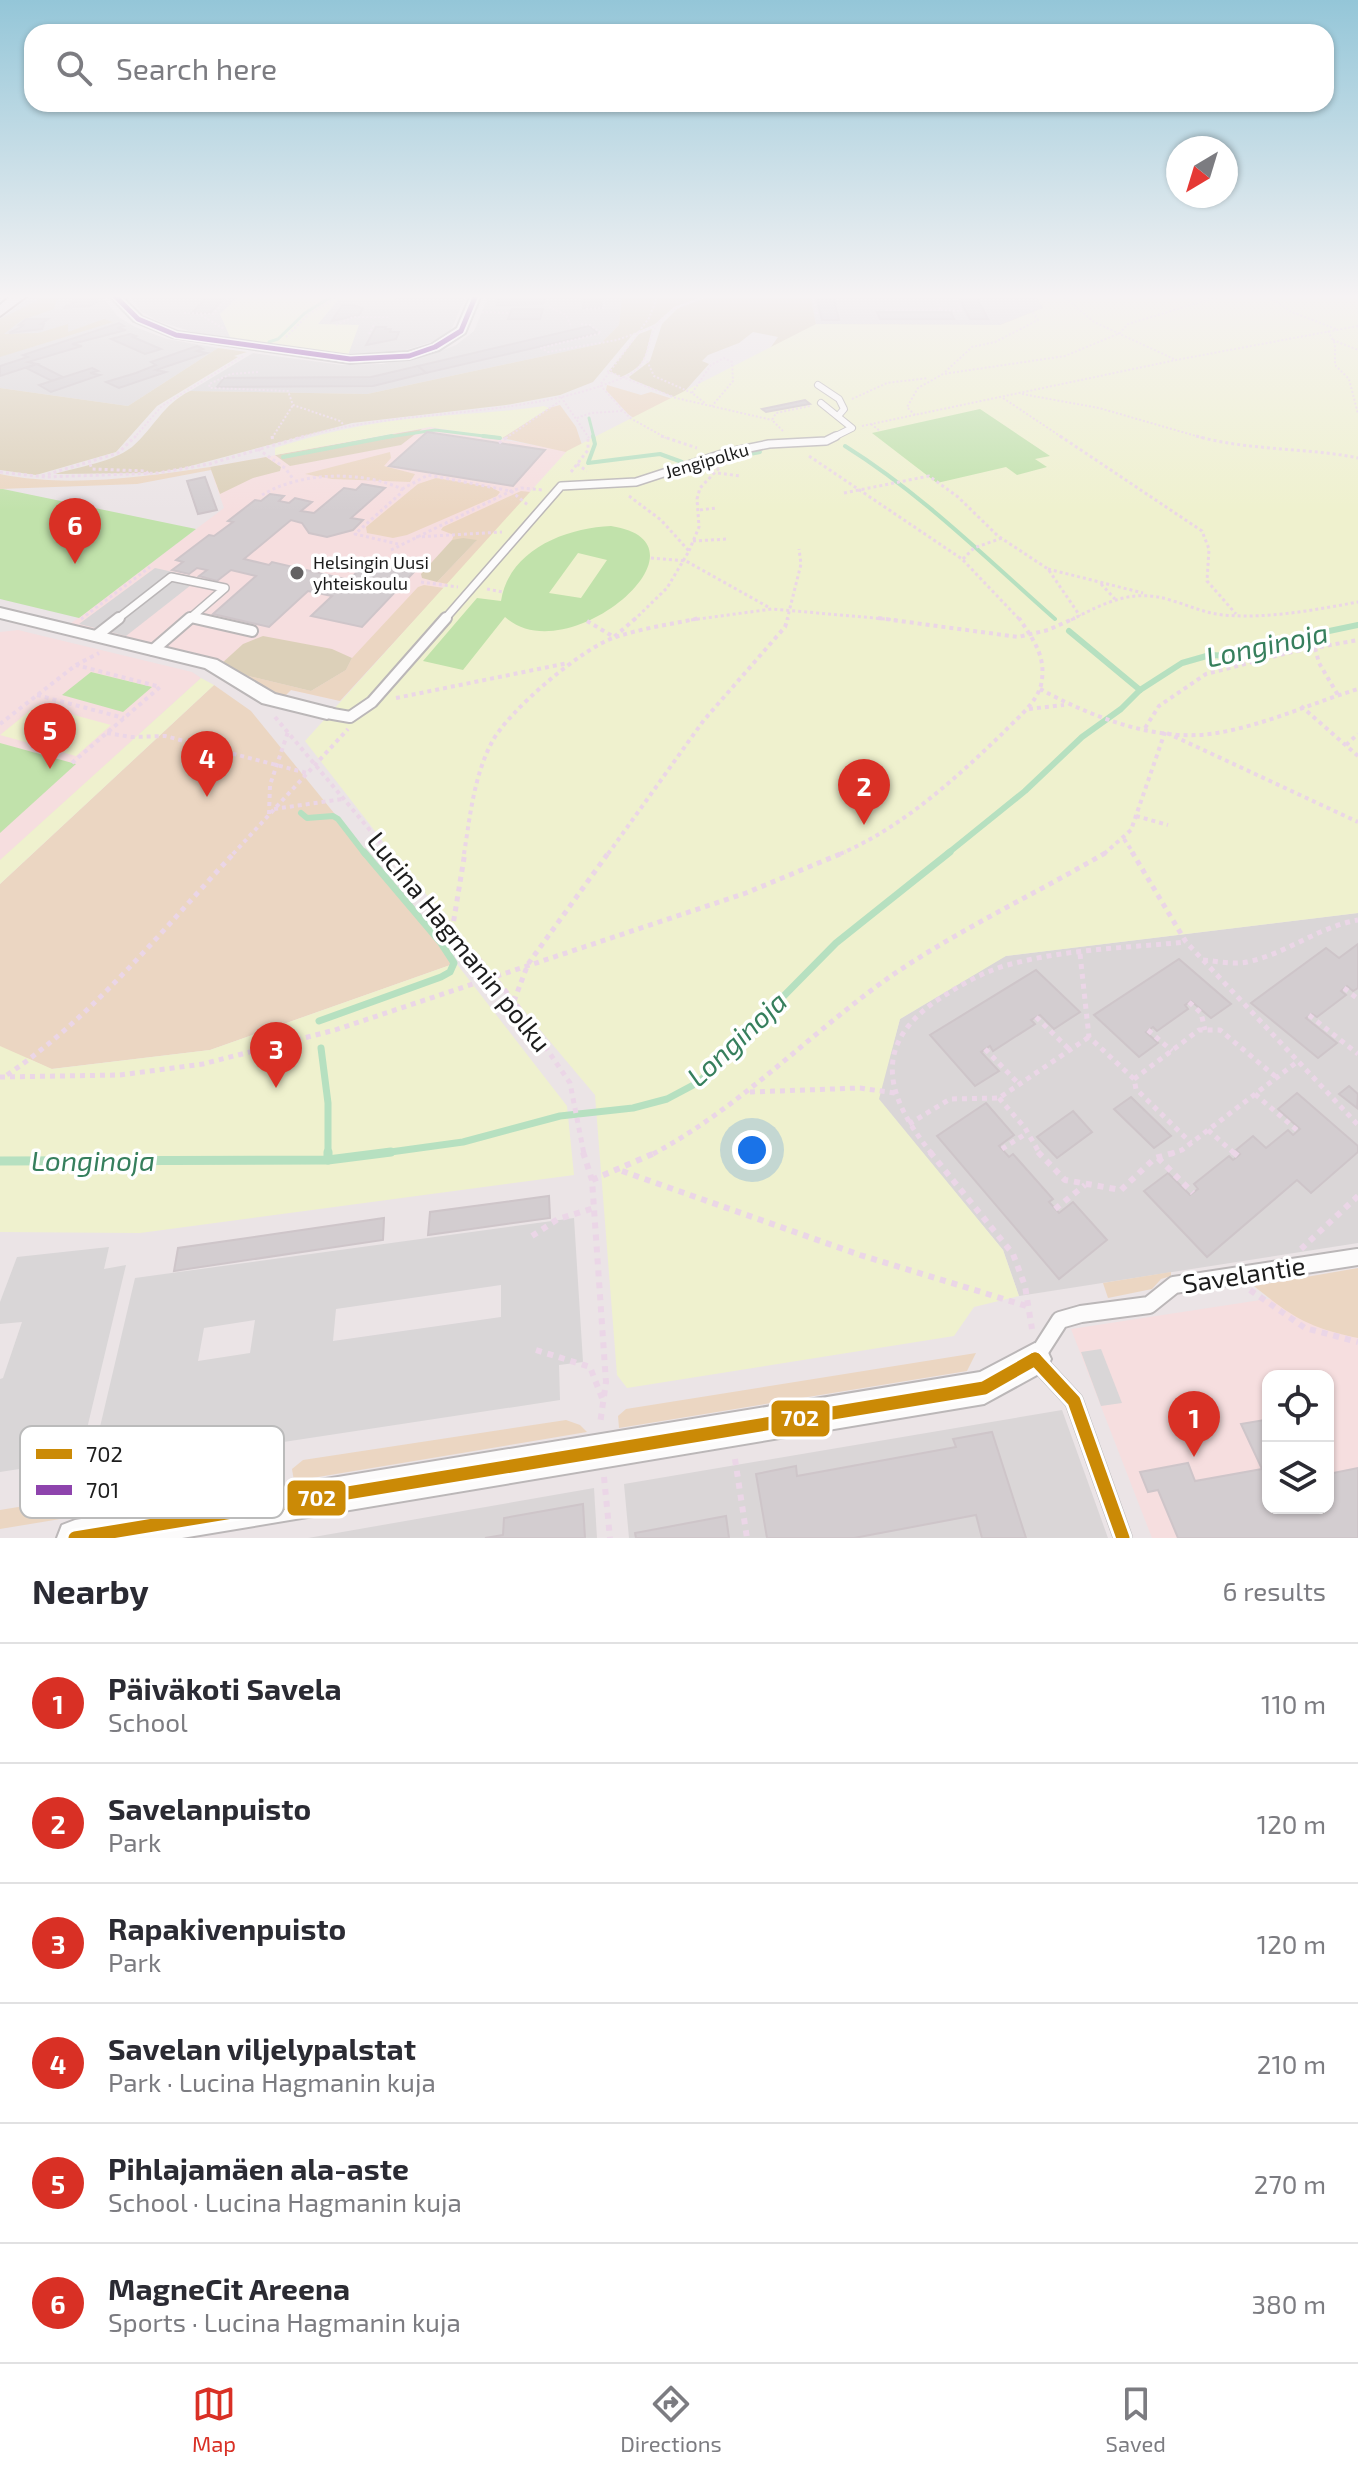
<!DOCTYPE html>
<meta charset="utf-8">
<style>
body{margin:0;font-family:"Exo 2",sans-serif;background:#f7f7f7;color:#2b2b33}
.controls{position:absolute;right:24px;bottom:24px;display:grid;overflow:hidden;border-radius:16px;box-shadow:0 2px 6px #0004}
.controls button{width:72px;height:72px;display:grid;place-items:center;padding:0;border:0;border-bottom:2px solid #e1e1e2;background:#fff;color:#2b2b33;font:40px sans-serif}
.compass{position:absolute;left:1166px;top:136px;width:72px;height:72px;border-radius:50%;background:#fff;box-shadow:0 2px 6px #0004;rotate:218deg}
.you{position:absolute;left:752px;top:1150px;width:28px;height:28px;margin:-20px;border:6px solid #fff;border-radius:50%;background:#1a73e8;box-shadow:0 0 0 12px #1a73e833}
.badge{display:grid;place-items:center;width:52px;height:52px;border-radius:50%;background:#d93025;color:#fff;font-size:26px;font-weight:700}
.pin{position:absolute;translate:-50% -66px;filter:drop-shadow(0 2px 4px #0008)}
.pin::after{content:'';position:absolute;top:42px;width:28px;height:24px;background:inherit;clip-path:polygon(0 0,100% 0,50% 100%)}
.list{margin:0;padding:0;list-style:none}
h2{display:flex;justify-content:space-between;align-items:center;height:104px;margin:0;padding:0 32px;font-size:34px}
h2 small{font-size:26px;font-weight:400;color:#7c7c81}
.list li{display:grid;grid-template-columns:52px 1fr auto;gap:24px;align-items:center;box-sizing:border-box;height:120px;padding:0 32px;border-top:2px solid #e1e1e2}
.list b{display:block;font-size:30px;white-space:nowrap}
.list p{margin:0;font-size:26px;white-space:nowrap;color:#7c7c81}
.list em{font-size:26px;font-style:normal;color:#7c7c81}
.icon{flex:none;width:44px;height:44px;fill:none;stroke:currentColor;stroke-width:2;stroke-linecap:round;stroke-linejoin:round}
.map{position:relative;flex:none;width:1358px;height:1538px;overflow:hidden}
.search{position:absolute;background:#fff;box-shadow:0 2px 6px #0004;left:24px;right:24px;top:24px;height:88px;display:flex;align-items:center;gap:20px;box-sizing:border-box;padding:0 28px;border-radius:24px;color:#7c7c81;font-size:30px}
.sheet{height:824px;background:#fff}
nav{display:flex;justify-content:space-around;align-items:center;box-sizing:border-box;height:112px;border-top:2px solid #e1e1e2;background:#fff;font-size:22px;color:#7c7c81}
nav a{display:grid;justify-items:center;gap:4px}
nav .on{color:#d93025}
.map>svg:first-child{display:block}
.residential{fill:#dad6d7}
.education{fill:#f6dedf;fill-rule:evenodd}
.religious{fill:#d9d6d7;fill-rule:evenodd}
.grass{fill:#ebd6c2}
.forest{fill:#dcd0b9}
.park{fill:#eff1ce}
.pitch{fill:#c1e2ab;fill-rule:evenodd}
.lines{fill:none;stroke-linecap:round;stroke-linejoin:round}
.stream-far4{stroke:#b6e0c0;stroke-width:3}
.stream-far3{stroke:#b6e0c0;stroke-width:4}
.stream-far2{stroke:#b6e0c0;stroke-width:6}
.stream-far1{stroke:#b6e0c0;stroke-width:7}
.stream{stroke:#b6e0c0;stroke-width:9}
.building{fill:#d3cdd0;stroke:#cec5c9;stroke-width:2}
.service-far3-casing{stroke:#bbb7b8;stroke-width:8}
.service-far2-casing{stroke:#bbb7b8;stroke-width:10}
.service-far1-casing{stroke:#bbb7b8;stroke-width:14}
.service-casing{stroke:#bbb7b8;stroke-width:20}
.minor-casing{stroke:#bbb7b8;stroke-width:4}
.secondary-casing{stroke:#957f7d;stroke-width:4}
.path-far4{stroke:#ebd6e7;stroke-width:2;stroke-dasharray:2 2;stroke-linecap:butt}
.path-far3{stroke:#ebd6e7;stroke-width:3;stroke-dasharray:3 3;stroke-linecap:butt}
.path-far2{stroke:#ebd6e7;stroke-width:4;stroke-dasharray:4 4;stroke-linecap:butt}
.path-far1{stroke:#ebd6e7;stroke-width:5;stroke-dasharray:5 5;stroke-linecap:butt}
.path{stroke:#ebd6e7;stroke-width:6;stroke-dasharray:6 6;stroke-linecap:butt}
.service-far3{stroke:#fcfbfb;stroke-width:6}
.service-far2{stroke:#fcfbfb;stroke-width:7}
.service-far1{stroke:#fcfbfb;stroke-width:10}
.service{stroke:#fcfbfb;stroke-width:16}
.minor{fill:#fcfbfb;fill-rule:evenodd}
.secondary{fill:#f3e9e9;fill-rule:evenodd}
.bus-1-casing{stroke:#fff;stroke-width:19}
.bus-2-casing{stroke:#fff;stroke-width:8}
.bus-1{stroke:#cb8a06;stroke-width:13}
.bus-2{stroke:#8e44ad;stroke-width:5}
.poi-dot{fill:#646263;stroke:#fff;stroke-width:3}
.labels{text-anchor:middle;stroke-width:7;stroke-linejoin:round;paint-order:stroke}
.far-street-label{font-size:18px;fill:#1c1c1c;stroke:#fff}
.far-poi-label{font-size:18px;fill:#1c1c1c;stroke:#fff;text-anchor:start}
.near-street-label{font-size:26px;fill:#1c1c1c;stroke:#fff}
.near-water-label{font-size:28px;font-style:italic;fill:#367f5d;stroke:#fff}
.key{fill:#fff;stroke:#bbb;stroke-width:2}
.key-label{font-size:22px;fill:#1c1c1c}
.line-badge{stroke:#fff;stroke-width:3}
.badge-label{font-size:22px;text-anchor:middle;font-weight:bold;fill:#fff}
</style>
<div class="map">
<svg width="1358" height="1538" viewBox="0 0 1358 1538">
<rect width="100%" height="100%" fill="#ebe4e6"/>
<!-- residential -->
<g class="residential">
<polygon points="33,295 101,295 117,316 135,327 167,339 218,348 128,406 0,388 0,319"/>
<polygon points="128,295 240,295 220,314 231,339 192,332 158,321 142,312"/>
<polygon points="397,295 466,295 452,328 446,334 431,342 399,352 348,355 358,325 317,325 338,300 394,300"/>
<polygon points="489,295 622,295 619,325 600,344 367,394 190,391 253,353 342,365 382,364 430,355 456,345 474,331"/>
<polygon points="810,295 1036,296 1043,308 1000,325 816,324"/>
<polygon points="1358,913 1358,1243 1019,1296 1003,1250 878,1099 900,1019 1005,956"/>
<polygon points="1062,1410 1108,1538 629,1538 624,1484"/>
<polygon points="594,1488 597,1538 308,1538"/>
</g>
<!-- education -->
<g class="education">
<polygon points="431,427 567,451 340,701 291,690 283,698 213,660 70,624 224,508 210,467"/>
<polygon points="18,630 192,672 201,678 0,861 0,632"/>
<path d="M1358,1285V1538H1152L1071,1329ZM1268,1376H1328V1508H1268Z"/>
</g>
<!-- religious -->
<g class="religious">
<polygon points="155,568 200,578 126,636 79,624"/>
<path d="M574,1218L583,1362L559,1365L560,1400L118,1467L124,1440L96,1444L135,1278ZM501,1285V1317L333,1341L336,1309ZM255,1320L250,1353L198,1361L204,1328Z"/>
<polygon points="109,1247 104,1269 126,1265 85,1437 64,1441 58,1463 0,1472 0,1379 3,1378 22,1322 0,1324 0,1302 17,1257"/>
<polygon points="1101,1349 1122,1403 1101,1406 1081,1352"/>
</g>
<!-- grass -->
<g class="grass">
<polygon points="607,385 641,395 651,392 679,401 643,425 628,414 606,390"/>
<polygon points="560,405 576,427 583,448 566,452 502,438 549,408"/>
<polygon points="390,452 391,458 384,466 415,474 410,482 332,479 305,474"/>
<path d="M210,467L211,470L137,484L0,489V474C68,488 142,477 210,467Z"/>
<polygon points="436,478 491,487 500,492 497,496 407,535 393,538 367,533 366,527 418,484"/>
<polygon points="521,491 540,493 453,585 437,582 476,541 452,540 454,535 441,530 443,527"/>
<polygon points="424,585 444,588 340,701 291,690 283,698 240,674 311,691 346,670 352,658 418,587"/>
<polygon points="214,685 251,711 456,963 210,1050 51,1069 27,1058 0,1070 0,884"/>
<path d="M1358,1268V1338C1309,1328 1292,1317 1254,1286Z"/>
<polygon points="1171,1272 1171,1276 1161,1279 1152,1289 1108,1298 1103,1283"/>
<polygon points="976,1353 967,1371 619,1428 618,1416 626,1409"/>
<polygon points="566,1420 580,1425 587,1432 294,1481 292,1469 303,1460"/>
<polygon points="243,1470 254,1470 258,1474 254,1487 0,1529 0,1510"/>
</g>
<!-- forest -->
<g class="forest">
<polygon points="48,295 58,296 54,309 22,320 4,334 38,333 68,324 68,332 104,319 113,322 0,357 0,319"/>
<path d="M622,295H707L674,307L655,324L633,334L593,382L560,395L506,405L352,423L183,468L153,473L55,474C80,466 111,463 132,447C153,429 163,404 190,391L367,394L600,344L619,325Z"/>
<polygon points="714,295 810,295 816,324 999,325 1043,308 1035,295 1297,299 771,347 778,337 753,332 739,343 708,355 702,361 709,364 684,392 674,397 631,379 629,377 650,361 662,324 678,308"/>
<path d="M652,329C645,355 648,365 621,377L609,371L639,334Z"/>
<polygon points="218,348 247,352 234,356 238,357 157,406 116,452 36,475 0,470 0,388 128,406"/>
<polygon points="422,429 401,445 290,466 275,455"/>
<polygon points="266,457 281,467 280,471 253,478 220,494 210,467"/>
<polygon points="463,538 477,540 437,582 422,578 421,574 452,540"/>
<polygon points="263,636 332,649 352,658 346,670 311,691 240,674 221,664 243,644"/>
</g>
<!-- park -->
<g class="park">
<polygon points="240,295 397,295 395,300 338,300 318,324 359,325 348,355 231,339 220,314"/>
<polygon points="1035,295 1358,295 1358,913 1006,956 900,1019 879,1099 1003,1250 1019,1296 974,1307 954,1336 627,1388 617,1375 595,1095 399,862 305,741 567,451 816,324 1000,325 1043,308"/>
<path d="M544,406L549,408L502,438L430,427L275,455V448C318,434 362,424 408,419C453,414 498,413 544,406Z"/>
<polygon points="201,678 214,685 0,884 0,860"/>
<polygon points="37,705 111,725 76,756 0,735"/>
<polygon points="456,963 567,1106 574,1175 140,1233 0,1232 0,1046 52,1069 210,1050"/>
</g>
<!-- pitch -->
<g class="pitch">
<polygon points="980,409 1050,456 1035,459 1047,467 1017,475 1006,467 937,483 872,433"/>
<polygon points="0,489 3,489 196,529 79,618 0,599"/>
<path d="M611,526C722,543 567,674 505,617L463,670L423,661L477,598L501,601C509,550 565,528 611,526ZM578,553L607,560L581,598L549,593Z"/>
<polygon points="91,672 152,687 123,712 62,695"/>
<polygon points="0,743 76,764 0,833"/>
</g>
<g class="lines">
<!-- stream-far4 -->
<g class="stream-far4">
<polyline points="269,342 278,339 305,313 334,295"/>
<polyline points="589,418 594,438"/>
<polyline points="382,438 435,430 500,438"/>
</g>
<!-- stream-far3 -->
<g class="stream-far3">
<polyline points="483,436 500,438"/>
<polyline points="593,436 595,444 588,463 660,454 682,462"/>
<path d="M845,446C922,494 987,559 1055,619"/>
<polyline points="283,457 392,436"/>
<polyline points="730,458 760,452"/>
<polyline points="685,468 713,463"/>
</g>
<!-- stream-far2 -->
<g class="stream-far2">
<polyline points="1069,631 1140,690"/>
<polyline points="301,813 307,818 333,816 338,819 365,854"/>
<polyline points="947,854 1025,791 1082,737 1121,709 1140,690 1182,663 1210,655 1232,656 1272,643 1358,625"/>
</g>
<!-- stream-far1 -->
<g class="stream-far1">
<polyline points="319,1021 441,977 450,972 454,963 441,943 364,852"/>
<polyline points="321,1048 328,1103 328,1154"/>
<polyline points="376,1154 463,1142 560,1116 633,1108 667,1099 699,1082 836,943 950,852"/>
</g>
<!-- stream -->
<g class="stream">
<polyline points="328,1152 328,1160"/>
<polyline points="0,1161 328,1160 391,1152"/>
</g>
</g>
<!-- building -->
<g class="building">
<polygon points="79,295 99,295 94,300 97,302 90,306 63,308 77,301 72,301"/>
<polygon points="209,295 227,295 210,313 192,313"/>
<polygon points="603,295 601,308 583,308 585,295"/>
<polygon points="499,298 545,298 543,304 497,305"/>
<polygon points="959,298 977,298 988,319 970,319"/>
<polygon points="817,300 834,300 839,320 822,320"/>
<polygon points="342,305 352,305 363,308 359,315 332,321"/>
<polygon points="512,309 543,309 540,319 508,319"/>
<polygon points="877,312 951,312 954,319 880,319"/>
<polygon points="26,319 48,319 41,324 44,324 42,329 9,333 21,327 23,325 19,325"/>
<polygon points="119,323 124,326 117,328 126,330 72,344 82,346 28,362 37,364 0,376 0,366 28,357 23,355"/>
<polygon points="589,326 598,333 426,373 418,366"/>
<polygon points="376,327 386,327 385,329 391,329 390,332 399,332 396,339 366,345"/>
<polygon points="130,334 136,336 133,337 161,349 145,354 111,339"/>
<polygon points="197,346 203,349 197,351 207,353 156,370 166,372 119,388 106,382 136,373 156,365 151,362"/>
<polygon points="37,364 63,377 52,381 26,368"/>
<polygon points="418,366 426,373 373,386 217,387 224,378 371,377"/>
<polygon points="92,368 98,371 90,373 100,375 51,392 39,385"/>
<polygon points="805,400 810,404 766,412 762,409"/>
<polygon points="427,432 499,443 545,450 513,486 389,466"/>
<polygon points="205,477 217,510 198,514 187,481"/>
<polygon points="362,484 385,488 351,518 363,520 353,530 327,537 309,533 302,523 291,520 244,559 269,565 272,562 349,580 367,562 415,571 362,627 311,616 332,596 308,591 269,627 213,614 256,576 231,570 217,581 199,576 207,570 197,568 189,574 172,570 183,562 176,560 209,535 214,536 233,522 228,521 255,500 261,501 270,494 284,496 279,501 289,503 295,498 312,502 301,511 314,513 344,488 356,490"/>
<polygon points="1358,944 1358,988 1353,991 1347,986 1341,991 1346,995 1317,1017 1312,1014 1306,1018 1337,1043 1318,1058 1251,1003 1326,948 1339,958"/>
<polygon points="1179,959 1231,1004 1211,1018 1191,1001 1185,1005 1188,1009 1157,1031 1153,1027 1146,1032 1158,1043 1139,1057 1094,1015"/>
<polygon points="1036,970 1080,1012 1054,1029 1040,1015 1031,1020 1035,1024 993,1051 990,1046 981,1052 999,1071 975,1086 930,1035"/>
<polygon points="1349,1086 1358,1094 1357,1108 1339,1094"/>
<polygon points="1297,1093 1358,1146 1358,1152 1311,1193 1297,1180 1207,1257 1144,1191 1168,1173 1190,1195 1198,1189 1194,1184 1229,1156 1233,1160 1238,1156 1240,1154 1236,1150 1253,1136 1266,1148 1288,1130 1293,1135 1300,1129 1278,1109"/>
<polygon points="1131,1097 1171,1136 1154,1148 1114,1109"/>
<polygon points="986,1103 1014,1135 999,1146 1009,1157 1013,1154 1053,1199 1049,1202 1059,1213 1073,1202 1107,1240 1059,1279 937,1136"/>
<polygon points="1073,1111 1092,1132 1057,1158 1037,1137"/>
<polygon points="549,1196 550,1218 428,1235 430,1212"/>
<polygon points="384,1218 383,1240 174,1271 178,1248"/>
<polygon points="1264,1420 1268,1427 1268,1508 1328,1508 1328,1474 1358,1468 1358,1538 1178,1538 1158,1490 1148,1492 1140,1472 1188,1463 1195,1481 1262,1469 1241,1424"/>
<polygon points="992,1432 1026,1538 982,1538 976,1515 854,1538 767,1538 756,1474 796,1466 797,1476 956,1447 953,1439"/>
<polygon points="583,1504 585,1538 485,1538 503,1535 504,1518"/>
<polygon points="726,1516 729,1538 636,1538 635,1533"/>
</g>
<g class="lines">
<!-- service-far3 casing -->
<g class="service-far3-casing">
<g id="service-far3">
<polyline points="818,385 839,399 844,409 838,416"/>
<polyline points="821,403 852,428 832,438"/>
</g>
</g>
<!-- service-far2 casing -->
<g class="service-far2-casing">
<g id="service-far2">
<polyline points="191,617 204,620"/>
<polyline points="116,620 171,577 225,588 188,620"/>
<polyline points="444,620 561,486 636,482 725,453 769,444 826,441 836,436"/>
</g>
</g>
<!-- service-far1 casing -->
<g class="service-far1-casing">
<g id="service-far1">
<polyline points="195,618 252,631"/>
<polyline points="96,636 119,618"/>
<polyline points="153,650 190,618"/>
<polyline points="327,713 350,717 372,702 446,618"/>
</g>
</g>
<!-- service casing -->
<g class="service-casing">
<polyline id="service" points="1123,1538 1074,1401 1035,1359 1060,1320 1081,1314 1149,1305 1174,1285 1358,1257"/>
</g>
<!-- minor casing -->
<g class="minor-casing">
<g id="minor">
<polygon points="109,295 120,295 142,317 178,332 350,356 408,352 431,345 457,328 471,295 481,295 465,333 439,350 409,359 350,363 172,337 134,321"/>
<polygon points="0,608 217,660 275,694 334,709 336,713 327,719 262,703 205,668 0,618"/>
<polygon points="1035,1343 1046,1348 1051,1359 1046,1370 984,1404 182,1538 57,1538 62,1525 75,1520 980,1372"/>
</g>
</g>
<!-- secondary casing -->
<g class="secondary-casing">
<polygon id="secondary" points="12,295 28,295 0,316 0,305"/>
</g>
<!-- path-far4 -->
<g class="path-far4">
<polyline points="658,295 649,318 600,385 630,418 666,438"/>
<polyline points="1062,295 1094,322 1174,359"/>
<polyline points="1266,295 1292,312 1336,329"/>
<polyline points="549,307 566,315 571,326"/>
<polyline points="586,309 604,308 605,295"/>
<polyline points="886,310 941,310 934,296"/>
<polyline points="941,310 961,311 954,297"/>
<polyline points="482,312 510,313"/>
<polyline points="184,313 213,314 231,295"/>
<polyline points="817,314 812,296 969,295"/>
<polyline points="201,315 224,329"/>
<polyline points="581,324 590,325 601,333 541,348 548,352 617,340 656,326"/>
<polyline points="336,325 353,317 389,317"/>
<polyline points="1328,331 1335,344 1335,365 1349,379 1358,414"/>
<polyline points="369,334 375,323"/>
<polyline points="286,337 309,314 341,295"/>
<polyline points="1333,340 1358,350"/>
<polyline points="647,361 654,376 692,393 706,404"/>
<polyline points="607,371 676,398 772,420"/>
<polyline points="258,372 231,374 209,384 210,388 288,391 293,405 340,421 345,426"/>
<polyline points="945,372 972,347 995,342 1038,320 1030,308"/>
<polyline points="692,393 711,365 724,358 732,362 733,381 712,406"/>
<polyline points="1022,394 1099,408 1203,438"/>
<polyline points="561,397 589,438"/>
<polyline points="1003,398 1063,438"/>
<polyline points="852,399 887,383 928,378"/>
<polyline points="915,415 907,407 918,388 943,374 1065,356 1120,333 1128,324 1224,295"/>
<polyline points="577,418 591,413 622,411"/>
<polyline points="871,424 880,431"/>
<polyline points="862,426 1176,360 1358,326"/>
<polyline points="783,431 772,420 776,413 810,406"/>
<polyline points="134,438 162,406 243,356"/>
<polyline points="272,438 293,405"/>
<path d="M298,438C404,407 520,420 622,378C655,365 642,341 661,320C674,306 693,302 710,295"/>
<polyline points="506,438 560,401"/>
</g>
<!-- path-far3 -->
<g class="path-far3">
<polyline points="272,436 273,442"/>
<polyline points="661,436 697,448"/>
<polyline points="1060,436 1202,531 1209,549 1207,581 1236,614"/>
<path d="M1196,436C1249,451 1304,447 1358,458"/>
<polyline points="499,443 509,436"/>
<polyline points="258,449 285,468 294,480"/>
<polyline points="809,456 962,559 1020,620"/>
<polyline points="90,464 92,469 146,471 149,475"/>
<polyline points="577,464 587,471"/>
<polyline points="0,472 45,477 158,473 209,464 305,436"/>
<polyline points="571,472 588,450 588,436"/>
<polyline points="718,473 740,476"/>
<polyline points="42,476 118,453 136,436"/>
<polyline points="402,489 428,475 511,491 529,506"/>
<polyline points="844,493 929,476 958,497 998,536 1048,569 1080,616"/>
<path d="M262,495C300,472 361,470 402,489L401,493L355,534L398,544"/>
<polyline points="629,496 661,520 689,551 667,588 634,620"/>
<polyline points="700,510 716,508"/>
<polyline points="416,537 502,532"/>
<polyline points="693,541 728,539"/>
<polyline points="391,550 511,491 521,488 543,490"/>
<polyline points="689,551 699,527 697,499 700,488 719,468"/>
<polyline points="651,558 686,561 770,608"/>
<polyline points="963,559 974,548 1002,538"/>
<polyline points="1048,569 1143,593"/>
<polyline points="421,582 458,587"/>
<polyline points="1101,584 1115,599"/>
<polyline points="487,589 503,592"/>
<polyline points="81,619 150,567"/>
<polyline points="691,620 772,609 897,620"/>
<polyline points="787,620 801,564 799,549"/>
<path d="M1071,620C1104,603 1133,588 1170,600C1188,605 1204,613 1223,615C1268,619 1314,610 1358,602"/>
</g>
<!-- path-far2 -->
<g class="path-far2">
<polyline points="878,618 1018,637 1048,630 1075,618"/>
<polyline points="587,621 614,637 636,618"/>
<polyline points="1315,648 1319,663 1338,695"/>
<path d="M1040,689C1092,717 1157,743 1217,733C1265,725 1312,703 1358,689"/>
<polyline points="37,695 124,718"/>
<polyline points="396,698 568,663"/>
<polyline points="1301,706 1358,756"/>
<polyline points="1029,709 1064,705"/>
<polyline points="275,717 390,854"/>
<polyline points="0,724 76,665 99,653"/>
<polyline points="1145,728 1159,706 1206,674 1292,652 1358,640"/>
<polyline points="107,733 131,737 165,736 307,773"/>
<polyline points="1167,733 1358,822"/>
<polyline points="1346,745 1358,734"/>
<polyline points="72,763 160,687 76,665"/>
<polyline points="274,809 343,799"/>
<polyline points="269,814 270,785 288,732"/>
<polyline points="1136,816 1168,825"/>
<polyline points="1124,839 1134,854"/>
<polyline points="233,854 348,729"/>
<path d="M464,854C470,816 474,776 492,742C508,711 583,647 616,637C643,628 672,624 700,618"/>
<polyline points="608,854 704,720 785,627 788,618"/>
<path d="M840,854C903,827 955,779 1003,733C1016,719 1036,704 1041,685C1047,657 1034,641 1019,618"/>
<polyline points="1104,854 1131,830 1165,732"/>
</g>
<!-- path-far1 -->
<g class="path-far1">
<polyline points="388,852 514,1001 570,1083 584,1154"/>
<polyline points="1132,852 1186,942 1358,1125"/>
<polyline points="452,931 465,852"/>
<polyline points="1080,954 1089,1037 1134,1079 1136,1089 1191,1143"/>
<path d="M1203,960C1217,961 1232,965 1247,962C1286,954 1318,927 1358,920"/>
<polyline points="1344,988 1358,999"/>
<polyline points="514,1001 528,964 609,852"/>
<polyline points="1189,1002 1201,1013 1205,1030"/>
<polyline points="1309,1015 1358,1054"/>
<polyline points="1036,1017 1070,1050"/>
<polyline points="1148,1030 1172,1051"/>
<polyline points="985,1049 1019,1084"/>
<path d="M7,1075C95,1015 163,929 235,852"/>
<polyline points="0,1077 120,1075 203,1064 335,1030 746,893 845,852"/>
<polyline points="1134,1079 1199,1030 1220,1030 1276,1077"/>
<polyline points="750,1092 860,1088 895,1093"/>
<polyline points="1255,1094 1298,1131"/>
<polyline points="999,1098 1025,1128 1040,1154"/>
<polyline points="909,1124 950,1099 999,1098 1089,1037"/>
<polyline points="1208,1130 1235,1154"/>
<polyline points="1002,1149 1027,1133"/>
<path d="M653,1154C741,1107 810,1033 891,976C960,929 1035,894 1107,852"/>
<path d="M932,1154C886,1097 870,1045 939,999C959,986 981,973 1004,966C1063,949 1126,948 1186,942"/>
<polyline points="1170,1154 1182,1150 1297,1062"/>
</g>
<!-- path -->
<g class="path">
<polyline points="583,1152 592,1180 606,1382 600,1424"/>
<polyline points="930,1152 1013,1254 1025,1286 1032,1329"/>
<polyline points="1038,1152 1065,1180 1121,1190 1155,1158 1177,1152"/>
<polyline points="1233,1152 1238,1156"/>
<polyline points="1158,1158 1193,1193"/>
<polyline points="622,1171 860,1255 1030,1307"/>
<polyline points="592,1180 657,1152"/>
<polyline points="1055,1209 1085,1185"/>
<polyline points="532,1236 558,1219 594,1208"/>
<polyline points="1301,1249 1358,1196"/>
<polyline points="1250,1290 1305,1328 1358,1342"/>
<polyline points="536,1350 590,1367 602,1398"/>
<polyline points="735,1459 747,1538"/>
<polyline points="604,1477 610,1538"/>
</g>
<!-- service-far3 -->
<use href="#service-far3" class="service-far3"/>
<!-- service-far2 -->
<use href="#service-far2" class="service-far2"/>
<!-- service-far1 -->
<use href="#service-far1" class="service-far1"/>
<!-- service -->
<use href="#service" class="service"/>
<!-- minor -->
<use href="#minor" class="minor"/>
<!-- secondary -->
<use href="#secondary" class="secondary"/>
<!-- bus-1 casing -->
<g class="bus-1-casing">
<g id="bus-1">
<polyline points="1035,1359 1074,1401 1123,1538"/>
<polyline points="75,1538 984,1388 1035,1359"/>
</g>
</g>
<!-- bus-2 casing -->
<g class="bus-2-casing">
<polyline id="bus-2" points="114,295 138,319 176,335 350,359 409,356 435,347 461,331 476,295"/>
</g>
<!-- bus-1 -->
<use href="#bus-1" class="bus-1"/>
<!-- bus-2 -->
<use href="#bus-2" class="bus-2"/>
</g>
<!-- sky -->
<linearGradient id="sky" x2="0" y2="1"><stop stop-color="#94c6d8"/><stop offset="0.58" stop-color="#f6f3f4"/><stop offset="1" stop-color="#f6f3f4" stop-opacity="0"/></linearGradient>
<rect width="1358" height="511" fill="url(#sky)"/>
<!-- markers -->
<circle class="poi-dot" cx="297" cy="573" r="8"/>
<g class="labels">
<!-- far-street labels -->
<g class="far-street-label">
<text transform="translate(707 461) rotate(-16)" y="6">Jengipolku</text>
</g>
<!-- far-poi labels -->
<g class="far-poi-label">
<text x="313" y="569">Helsingin Uusi<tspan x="313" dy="21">yhteiskoulu</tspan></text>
</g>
<!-- near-street labels -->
<g class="near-street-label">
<text transform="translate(459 942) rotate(51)" y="9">Lucina Hagmanin polku</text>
<text transform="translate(1244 1275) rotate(-9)" y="9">Savelantie</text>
</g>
<!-- near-water labels -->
<g class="near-water-label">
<text transform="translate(1267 645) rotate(-12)" y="10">Longinoja</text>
<text transform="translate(737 1039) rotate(-43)" y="10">Longinoja</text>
<text x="93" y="1171">Longinoja</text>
</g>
</g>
<!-- legend -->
<rect x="20" y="1426" width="264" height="92" rx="12" class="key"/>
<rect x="36" y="1449" width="36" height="10" fill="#cb8a06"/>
<rect x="36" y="1485" width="36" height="10" fill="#8e44ad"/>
<g class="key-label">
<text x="86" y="1462">702</text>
<text x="86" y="1498">701</text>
</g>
<g class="line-badge">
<rect x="770" y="1399" width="61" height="39" rx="8" fill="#cb8a06"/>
<rect x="286" y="1479" width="61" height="38" rx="8" fill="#cb8a06"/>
</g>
<g class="badge-label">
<text x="800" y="1426">702</text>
<text x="317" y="1506">702</text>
</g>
</svg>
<div class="controls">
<button><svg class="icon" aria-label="locate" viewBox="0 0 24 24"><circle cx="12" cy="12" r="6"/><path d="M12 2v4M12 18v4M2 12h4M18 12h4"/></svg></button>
<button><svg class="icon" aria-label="layers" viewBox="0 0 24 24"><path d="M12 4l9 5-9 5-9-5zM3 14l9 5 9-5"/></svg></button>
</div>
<svg class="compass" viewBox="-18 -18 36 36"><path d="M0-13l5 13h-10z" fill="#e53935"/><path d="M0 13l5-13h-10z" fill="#7c7c81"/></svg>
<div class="you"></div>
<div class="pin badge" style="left:1194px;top:1457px">1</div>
<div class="pin badge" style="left:864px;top:825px">2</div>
<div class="pin badge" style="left:276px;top:1088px">3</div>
<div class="pin badge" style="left:207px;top:797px">4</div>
<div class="pin badge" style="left:50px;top:769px">5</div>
<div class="pin badge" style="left:75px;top:564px">6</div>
<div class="search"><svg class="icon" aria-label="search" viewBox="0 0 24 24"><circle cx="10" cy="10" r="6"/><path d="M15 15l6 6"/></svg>Search here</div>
</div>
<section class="sheet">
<h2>Nearby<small>6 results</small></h2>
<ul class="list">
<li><span class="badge">1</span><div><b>Päiväkoti Savela</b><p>School</p></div><em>110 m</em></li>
<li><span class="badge">2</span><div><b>Savelanpuisto</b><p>Park</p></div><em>120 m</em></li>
<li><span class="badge">3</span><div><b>Rapakivenpuisto</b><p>Park</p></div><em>120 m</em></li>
<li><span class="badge">4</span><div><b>Savelan viljelypalstat</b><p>Park · Lucina Hagmanin kuja</p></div><em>210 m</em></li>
<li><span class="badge">5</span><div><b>Pihlajamäen ala-aste</b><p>School · Lucina Hagmanin kuja</p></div><em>270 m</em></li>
<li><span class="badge">6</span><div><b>MagneCit Areena</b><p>Sports · Lucina Hagmanin kuja</p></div><em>380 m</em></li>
</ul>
</section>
<nav>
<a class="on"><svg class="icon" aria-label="map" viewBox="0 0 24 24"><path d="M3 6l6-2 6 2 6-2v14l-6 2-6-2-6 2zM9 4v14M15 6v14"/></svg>Map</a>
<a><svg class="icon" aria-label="directions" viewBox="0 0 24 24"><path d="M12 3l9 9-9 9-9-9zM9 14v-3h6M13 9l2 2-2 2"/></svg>Directions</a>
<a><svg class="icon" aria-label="saved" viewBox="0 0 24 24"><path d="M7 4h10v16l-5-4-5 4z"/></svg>Saved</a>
</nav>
